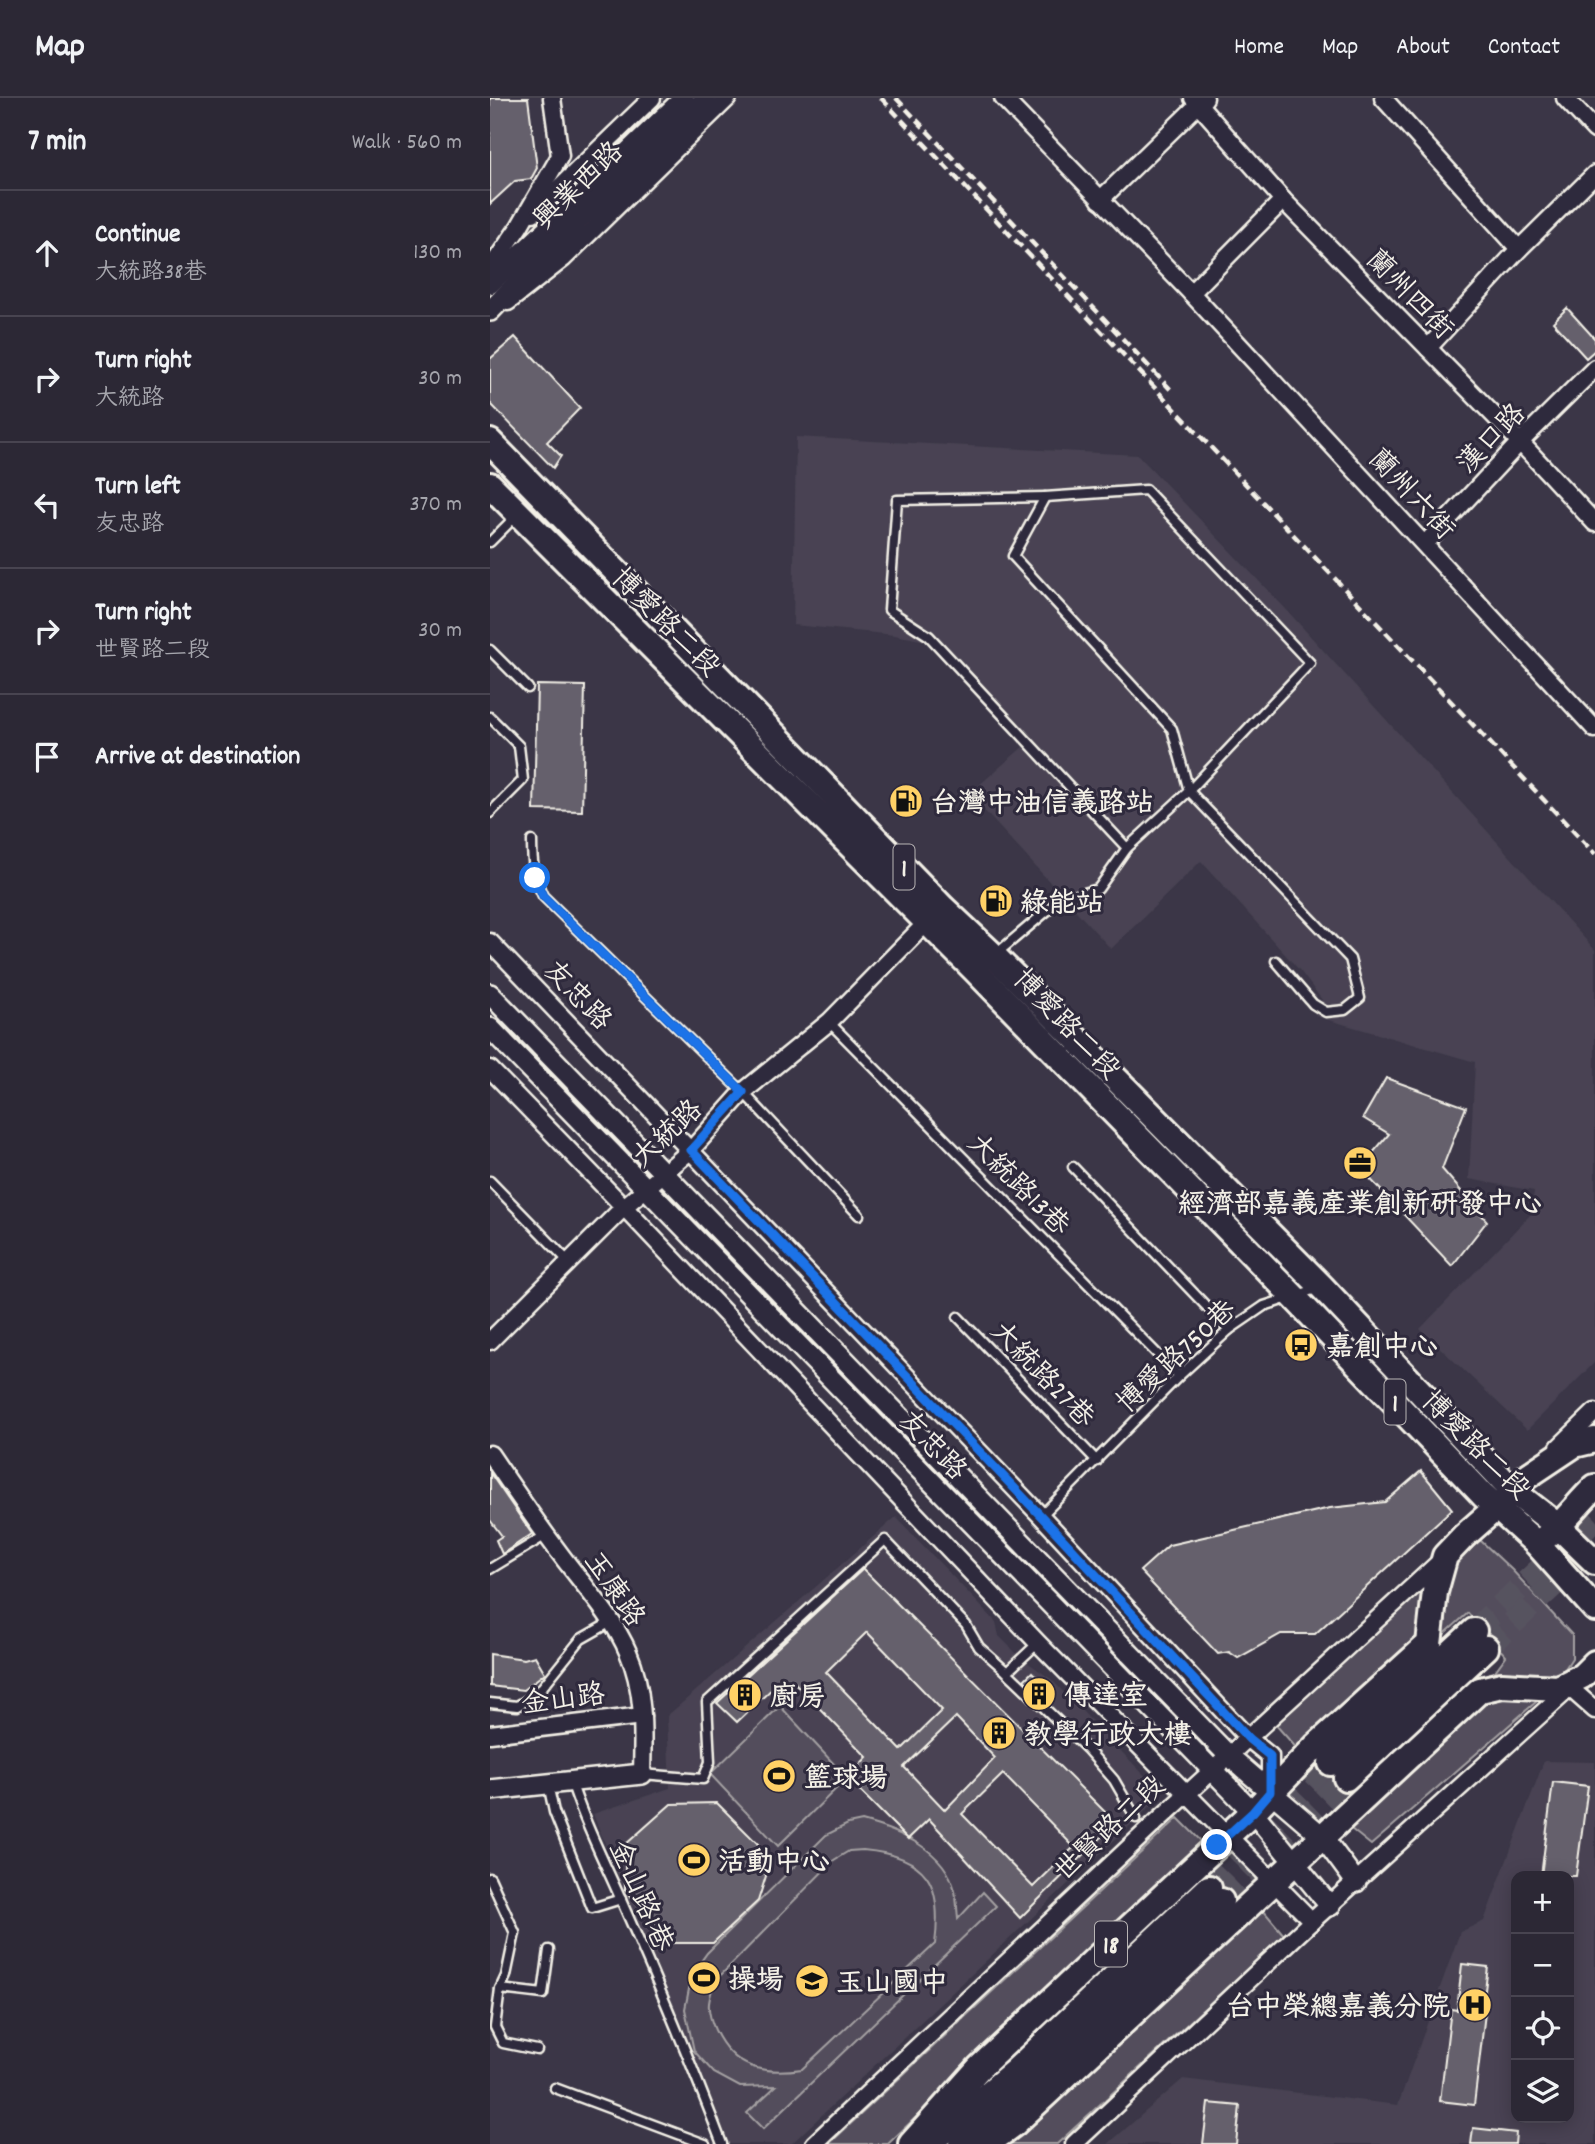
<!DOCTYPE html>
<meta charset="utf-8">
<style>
body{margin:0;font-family:Dekko,"LXGW WenKai TC",sans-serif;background:#383441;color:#f1f3f6}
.controls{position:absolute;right:21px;bottom:21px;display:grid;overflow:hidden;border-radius:14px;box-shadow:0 4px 18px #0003}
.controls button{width:63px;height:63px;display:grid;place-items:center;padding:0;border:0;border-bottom:2px solid #484450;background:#2c2835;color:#f1f3f6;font:35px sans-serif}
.stop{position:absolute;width:21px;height:21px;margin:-16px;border:5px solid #1a73e8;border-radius:50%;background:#fff}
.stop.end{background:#1a73e8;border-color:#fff;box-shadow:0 2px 7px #0008}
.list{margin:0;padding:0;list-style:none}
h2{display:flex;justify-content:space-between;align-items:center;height:91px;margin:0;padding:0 28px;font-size:30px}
h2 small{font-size:23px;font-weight:400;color:#a6a6ad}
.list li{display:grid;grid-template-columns:46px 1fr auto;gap:21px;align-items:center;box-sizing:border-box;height:126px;padding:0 28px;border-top:2px solid #484450}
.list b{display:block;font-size:26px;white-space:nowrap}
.list p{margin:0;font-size:23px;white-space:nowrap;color:#a6a6ad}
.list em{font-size:23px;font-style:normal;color:#a6a6ad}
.icon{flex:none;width:38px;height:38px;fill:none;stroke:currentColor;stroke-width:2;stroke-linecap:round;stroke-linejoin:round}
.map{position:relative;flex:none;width:1105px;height:2046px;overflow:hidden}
header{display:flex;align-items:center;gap:42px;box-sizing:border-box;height:98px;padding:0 35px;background:#2c2835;border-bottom:2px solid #484450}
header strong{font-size:33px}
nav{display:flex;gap:38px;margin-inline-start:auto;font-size:24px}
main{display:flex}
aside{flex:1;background:#2c2835}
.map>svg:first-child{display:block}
.built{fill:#484352;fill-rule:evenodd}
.green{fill:#534e5c;stroke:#a4a0a2;stroke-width:2;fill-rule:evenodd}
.building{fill:#65616c;stroke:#f4f1e8;stroke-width:2;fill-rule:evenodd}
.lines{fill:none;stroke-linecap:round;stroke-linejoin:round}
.primary-tunnel{stroke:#57525f;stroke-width:24;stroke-dasharray:24 12;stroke-linecap:butt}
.service-casing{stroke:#f4f1e8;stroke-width:13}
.minor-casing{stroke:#f4f1e8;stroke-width:21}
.tertiary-casing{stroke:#f4f1e8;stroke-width:24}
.primary-casing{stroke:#f4f1e8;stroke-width:30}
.service{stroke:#2f2a3d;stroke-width:8}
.minor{stroke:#2f2a3d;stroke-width:16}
.tertiary{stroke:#2f2a3d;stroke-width:19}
.primary{stroke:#2f2a3d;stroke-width:24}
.rail{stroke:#f4f1e8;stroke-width:4.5;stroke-dasharray:10 5;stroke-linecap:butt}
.route{stroke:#1a73e8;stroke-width:9}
.labels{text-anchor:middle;stroke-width:6;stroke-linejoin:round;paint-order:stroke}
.shield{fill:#2f2a3d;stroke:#b9b5b5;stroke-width:2}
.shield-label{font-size:26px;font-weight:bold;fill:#f4f1e8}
.street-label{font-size:28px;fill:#f4f1e8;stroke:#2f2a3d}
.poi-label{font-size:28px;font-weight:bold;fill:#f4f1e8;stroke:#2f2a3d;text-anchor:start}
</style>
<header>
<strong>Map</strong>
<nav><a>Home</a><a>Map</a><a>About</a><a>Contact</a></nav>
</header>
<main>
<aside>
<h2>7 min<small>Walk · 560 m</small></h2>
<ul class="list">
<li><svg class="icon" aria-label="ahead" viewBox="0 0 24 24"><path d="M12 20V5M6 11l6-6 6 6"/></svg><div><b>Continue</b><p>大統路38巷</p></div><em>130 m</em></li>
<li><svg class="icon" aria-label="right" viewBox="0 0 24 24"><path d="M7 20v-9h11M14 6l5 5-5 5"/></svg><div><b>Turn right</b><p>大統路</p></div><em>30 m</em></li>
<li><svg class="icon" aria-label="left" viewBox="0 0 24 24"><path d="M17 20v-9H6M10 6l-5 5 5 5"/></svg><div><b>Turn left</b><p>友忠路</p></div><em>370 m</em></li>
<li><svg class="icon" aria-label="right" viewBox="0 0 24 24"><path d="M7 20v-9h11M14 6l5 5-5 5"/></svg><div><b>Turn right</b><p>世賢路二段</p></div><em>30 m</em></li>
<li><svg class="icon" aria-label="arrive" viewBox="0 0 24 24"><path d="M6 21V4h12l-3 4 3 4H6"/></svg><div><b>Arrive at destination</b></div></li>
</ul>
</aside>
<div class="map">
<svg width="1105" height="2046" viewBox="0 0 1105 2046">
<rect width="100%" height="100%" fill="#3b3647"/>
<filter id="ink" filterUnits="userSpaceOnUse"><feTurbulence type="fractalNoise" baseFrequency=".0143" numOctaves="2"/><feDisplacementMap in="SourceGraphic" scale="14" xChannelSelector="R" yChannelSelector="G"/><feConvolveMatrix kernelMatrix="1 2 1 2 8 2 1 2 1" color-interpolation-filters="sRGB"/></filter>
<g filter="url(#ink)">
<!-- built -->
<g class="built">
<polygon points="306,339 648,357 793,508 1105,852 1105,1264 1037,1332 930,1231 1041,1116 1044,1093 979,1081 985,964 825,918 832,902 811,874 711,763 621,851 479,696 534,648 441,544 405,537 303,527"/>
<polygon points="406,1419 506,1524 509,1538 530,1559 561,1581 660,1683 662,1707 301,2046 237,2046 103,1716 180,1690 177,1618"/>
<path d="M1054,1663L1105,1664V2046H618L693,1981L908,2007L970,1834L994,1823ZM1026,1778H1079V2020H1026Z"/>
</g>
<!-- green -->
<g class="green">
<polygon points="990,1442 1022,1472 1082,1537 1082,1560 1067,1583 1003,1576 1016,1558 978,1515 949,1541 959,1472"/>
<polygon points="944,1479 934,1543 809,1653 786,1627"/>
<polygon points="994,1597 1054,1597 881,1747 861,1731"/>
<polygon points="290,1608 357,1680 288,1748 220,1676"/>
<polygon points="688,1720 712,1744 398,2046 339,2046"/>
<path d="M372,1723C409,1733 455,1751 465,1793C467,1802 467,1812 468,1821L493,1794L506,1808L273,2031L257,2015L286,1988L250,1989L224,1975L204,1953L195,1911L202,1876L217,1855L336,1737L358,1726ZM373,1752C438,1758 453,1785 445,1846L312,1971C272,1977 243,1970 225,1932C221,1923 218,1915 219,1905C220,1898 222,1891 224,1884L344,1762L359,1753Z"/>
<polygon points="773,1812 794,1837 567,2046 514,2046"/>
</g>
<!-- building -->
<g class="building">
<polygon points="0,0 38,0 47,70 41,81 25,83 0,106"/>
<polygon points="1077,210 1105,241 1105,252 1096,260 1063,224"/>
<polygon points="25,239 90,310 57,344 71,358 63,370 0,305 0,261"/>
<polygon points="47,587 95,588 92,713 44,712"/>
<polygon points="896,980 976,1009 952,1071 997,1123 962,1168 870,1070 899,1036 873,1020"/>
<polygon points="931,1373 962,1411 825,1536 791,1536 748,1560 739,1554 728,1556 650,1473 679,1447 840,1410 895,1404"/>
<polygon points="0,1375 42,1436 12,1456 6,1442 12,1438 0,1422"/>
<path d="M373,1471L626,1725L530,1820L439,1721L418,1741L357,1680L377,1659L302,1582L295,1590L288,1585L247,1624L227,1605ZM377,1534L452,1612L411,1652L336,1574ZM466,1619L505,1660L455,1712L414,1669ZM513,1676L584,1749L543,1789L472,1716Z"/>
<polygon points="0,1556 34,1561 45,1558 55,1575 33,1592 0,1588"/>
<polygon points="542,1574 554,1586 554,1600 534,1582"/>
<polygon points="1063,1684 1098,1688 1086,1778 1051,1778"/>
<polygon points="227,1705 268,1746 276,1778 268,1803 223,1845 183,1845 135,1792 135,1747 181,1706"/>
<polygon points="972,1866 998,1869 992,1915 995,1915 984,2007 950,2003 961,1911 967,1912"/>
<polygon points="718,2005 750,2008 746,2046 713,2046"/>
<polygon points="983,2030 1026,2035 1025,2046 981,2046"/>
</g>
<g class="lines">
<!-- primary-tunnel -->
<g class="primary-tunnel">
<polyline points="984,1533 1105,1420"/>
<polyline points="996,1550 1105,1448"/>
<polyline points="719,1790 841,1665"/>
<polyline points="731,1803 856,1680"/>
</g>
<!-- service casing -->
<g class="service-casing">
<g id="service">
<polyline points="0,444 26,418"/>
<polyline points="0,552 38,590"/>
<polyline points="0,619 29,648 33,682 0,715"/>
<path d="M42,743C42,764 44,779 53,798L253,994L369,1117"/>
<polyline points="637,750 439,538 399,512 407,402 555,399 523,458 682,631 699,693 860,861 870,900 855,912 836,914 823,906 786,863"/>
<polyline points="506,856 570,802 608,791 637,750 699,693 820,565 656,392 555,399"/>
<polyline points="339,924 689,1278"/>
<polyline points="583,1069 739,1232"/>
<polyline points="0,1083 79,1164"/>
<polyline points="468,1219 607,1363"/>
<polyline points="551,1418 689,1278 739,1232 774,1208 829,1190"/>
<polyline points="0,1471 56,1437"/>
<polyline points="548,1545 517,1574 597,1651 624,1682 646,1720"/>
<polyline points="0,1605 27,1608 46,1597 91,1541 121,1524"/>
<polyline points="152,1676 213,1681 220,1664 217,1604 395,1442 476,1527 489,1549 517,1574"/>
<path d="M81,1683C94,1725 114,1763 131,1802C167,1883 201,1964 232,2046"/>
<polyline points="58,1686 64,1714 102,1810 131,1801"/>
<polyline points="0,1780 25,1835 16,1878 10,1891 5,1929 13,1945 47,1952"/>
<polyline points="10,1891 53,1896 59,1852"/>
<polyline points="65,1990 215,2046"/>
</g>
</g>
<!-- minor casing -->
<g class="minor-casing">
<g id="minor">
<polyline points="513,0 701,195 1105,631"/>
<polyline points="703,0 793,102 1030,344 1105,425"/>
<polyline points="893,0 1029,151"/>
<polyline points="1075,0 1105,32"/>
<polyline points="610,102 715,0"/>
<polyline points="43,115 162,0"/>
<polyline points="0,171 29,129 70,58 62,0"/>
<polyline points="701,195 793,102"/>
<polyline points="18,204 73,161 238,0"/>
<polyline points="938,250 1029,151 1105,76"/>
<polyline points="935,446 1030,344 1105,270"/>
<polyline points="0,844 551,1418 759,1641 780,1658 780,1694"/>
<polyline points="0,971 134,1109 548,1545 822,1823"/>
<polyline points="0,1243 134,1109 201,1052 253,994 339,924 443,818"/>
<polyline points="1069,1349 1105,1314"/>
<path d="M0,1356C23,1390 46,1424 71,1457C94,1488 123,1519 138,1554C155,1592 153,1636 152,1676"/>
<polyline points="1080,1590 1105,1612"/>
<polyline points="0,1636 152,1618"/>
<polyline points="324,2046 662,1728 954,1460"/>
<polyline points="584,2046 822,1823 1082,1588"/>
</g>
</g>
<!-- tertiary casing -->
<g class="tertiary-casing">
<g id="tertiary">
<polyline points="0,186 194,0"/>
<polyline points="0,213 87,124 216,0"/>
<polyline points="0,896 739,1658 832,1738 866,1784"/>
<polyline points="0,930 763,1714 840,1808"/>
<polyline points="0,1692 152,1676"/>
</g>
</g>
<!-- primary casing -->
<g class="primary-casing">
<g id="primary">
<polyline points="0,344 453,810 504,858 832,1189 1024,1394 1069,1429 1105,1464"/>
<polyline points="0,387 485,872 803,1198 993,1397 1047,1446 1105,1511"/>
<path d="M1056,1439C1074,1425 1088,1405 1105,1389"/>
<polyline points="841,1665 984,1533"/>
<polyline points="856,1680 996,1550"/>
<polyline points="421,2046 489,1970 763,1714 825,1649 939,1546 945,1494 955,1458 974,1438 1024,1394 1036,1379 1084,1347 1105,1342"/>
<polyline points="438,2046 524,1974 719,1790"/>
<polyline points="471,2046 731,1803"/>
<polyline points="497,2046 524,2026 990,1592 1012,1587 1068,1590 1092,1578 1105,1565"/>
</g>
</g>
<!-- service -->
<use href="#service" class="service"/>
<!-- minor -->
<use href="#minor" class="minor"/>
<!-- tertiary -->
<use href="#tertiary" class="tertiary"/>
<!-- primary -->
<use href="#primary" class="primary"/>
<!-- rail -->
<g class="rail">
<polyline points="391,0 1105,756"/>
<polyline points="406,0 682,293"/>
</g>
</g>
</g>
<g class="lines" filter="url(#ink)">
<!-- route -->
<polyline class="route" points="45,780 53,798 253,994 201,1052 551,1418 759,1641 780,1658 780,1694 763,1714 727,1747"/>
</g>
<!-- icons -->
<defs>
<g id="fuel-disc" transform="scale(1.75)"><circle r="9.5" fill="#ffd166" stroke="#2f2a3d"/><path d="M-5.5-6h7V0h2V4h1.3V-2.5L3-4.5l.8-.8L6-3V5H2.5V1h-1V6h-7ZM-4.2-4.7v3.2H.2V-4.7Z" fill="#111"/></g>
<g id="office-disc" transform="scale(1.75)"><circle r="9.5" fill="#ffd166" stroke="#2f2a3d"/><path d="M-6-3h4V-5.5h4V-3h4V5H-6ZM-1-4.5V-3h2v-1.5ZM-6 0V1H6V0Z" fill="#111"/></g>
<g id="bus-disc" transform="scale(1.75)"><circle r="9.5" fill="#ffd166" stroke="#2f2a3d"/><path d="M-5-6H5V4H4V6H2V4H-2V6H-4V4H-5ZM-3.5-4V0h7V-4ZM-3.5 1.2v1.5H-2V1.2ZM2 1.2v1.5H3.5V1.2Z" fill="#111"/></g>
<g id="building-disc" transform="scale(1.75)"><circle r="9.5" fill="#ffd166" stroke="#2f2a3d"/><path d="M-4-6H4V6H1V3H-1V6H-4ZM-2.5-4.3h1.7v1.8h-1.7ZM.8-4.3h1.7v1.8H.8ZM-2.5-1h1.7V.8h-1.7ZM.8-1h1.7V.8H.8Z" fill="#111"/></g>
<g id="stadium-disc" transform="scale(1.75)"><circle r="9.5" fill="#ffd166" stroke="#2f2a3d"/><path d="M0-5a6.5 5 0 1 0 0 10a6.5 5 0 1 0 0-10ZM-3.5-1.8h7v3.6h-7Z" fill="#111"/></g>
<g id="school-disc" transform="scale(1.75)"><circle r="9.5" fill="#ffd166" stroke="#2f2a3d"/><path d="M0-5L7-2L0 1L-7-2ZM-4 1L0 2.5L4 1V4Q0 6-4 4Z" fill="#111"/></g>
<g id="hospital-disc" transform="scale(1.75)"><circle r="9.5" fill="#ffd166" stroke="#2f2a3d"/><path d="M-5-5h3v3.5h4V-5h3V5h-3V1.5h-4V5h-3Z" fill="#111"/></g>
</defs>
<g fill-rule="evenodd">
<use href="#fuel-disc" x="416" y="703"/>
<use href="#fuel-disc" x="506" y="803"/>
<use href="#office-disc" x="870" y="1065"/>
<use href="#bus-disc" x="811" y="1247"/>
<use href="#building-disc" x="549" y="1596"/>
<use href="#building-disc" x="255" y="1597"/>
<use href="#building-disc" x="509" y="1635"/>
<use href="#stadium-disc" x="289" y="1678"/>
<use href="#stadium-disc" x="204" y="1762"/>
<use href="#stadium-disc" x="214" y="1880"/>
<use href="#school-disc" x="322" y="1883"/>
<use href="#hospital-disc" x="985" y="1907"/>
</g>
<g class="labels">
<!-- shield labels -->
<g class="shield">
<rect x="403.5" y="746.5" width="21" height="45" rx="5"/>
<rect x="894.5" y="1281.5" width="21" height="45" rx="5"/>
<rect x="605" y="1823.5" width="32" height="45" rx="5"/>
</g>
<g class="shield-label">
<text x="414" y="778">1</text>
<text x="905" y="1313">1</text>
<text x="621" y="1855">18</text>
</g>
<!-- street labels -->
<g class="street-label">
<text transform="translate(87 86) rotate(-44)" y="10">興業西路</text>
<text transform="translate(921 195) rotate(46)" y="10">蘭州四街</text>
<text transform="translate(1000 339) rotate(-46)" y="10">漢口路</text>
<text transform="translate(923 395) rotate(47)" y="10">蘭州六街</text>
<text transform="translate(177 523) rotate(45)" y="10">博愛路二段</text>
<text transform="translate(89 896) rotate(46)" y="10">友忠路</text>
<text transform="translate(578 925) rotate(46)" y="10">博愛路二段</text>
<text transform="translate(176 1034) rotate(-43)" y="10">大統路</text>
<text transform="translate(530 1085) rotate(45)" y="10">大統路13巷</text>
<text transform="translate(685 1257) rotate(-43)" y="10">博愛路750巷</text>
<text transform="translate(554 1275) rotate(46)" y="10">大統路27巷</text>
<text transform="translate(444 1346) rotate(46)" y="10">友忠路</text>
<text transform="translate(987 1346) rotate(45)" y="10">博愛路二段</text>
<text transform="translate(126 1490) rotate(55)" y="10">玉康路</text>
<text transform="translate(73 1599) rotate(-7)" y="10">金山路</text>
<text transform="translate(618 1729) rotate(-43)" y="10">世賢路二段</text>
<text transform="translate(153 1797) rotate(66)" y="10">金山路1巷</text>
</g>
<!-- poi labels -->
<g class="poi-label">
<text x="440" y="713">台灣中油信義路站</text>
<text x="530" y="813">綠能站</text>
<text x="870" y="1114" text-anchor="middle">經濟部嘉義產業創新研發中心</text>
<text x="836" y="1257">嘉創中心</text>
<text x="574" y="1606">傳達室</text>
<text x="280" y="1607">廚房</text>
<text x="534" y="1645">教學行政大樓</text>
<text x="314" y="1688">籃球場</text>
<text x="228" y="1772">活動中心</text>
<text x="238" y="1890">操場</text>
<text x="346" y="1893">玉山國中</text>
<text x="960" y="1917" text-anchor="end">台中榮總嘉義分院</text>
</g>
</g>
</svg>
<div class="controls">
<button>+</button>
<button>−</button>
<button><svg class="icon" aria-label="locate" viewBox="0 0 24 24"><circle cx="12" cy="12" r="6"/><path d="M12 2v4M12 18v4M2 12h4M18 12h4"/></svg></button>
<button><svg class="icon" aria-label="layers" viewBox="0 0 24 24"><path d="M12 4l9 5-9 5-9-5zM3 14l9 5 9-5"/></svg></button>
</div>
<div class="stop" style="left:45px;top:780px"></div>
<div class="stop end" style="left:727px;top:1747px"></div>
</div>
</main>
